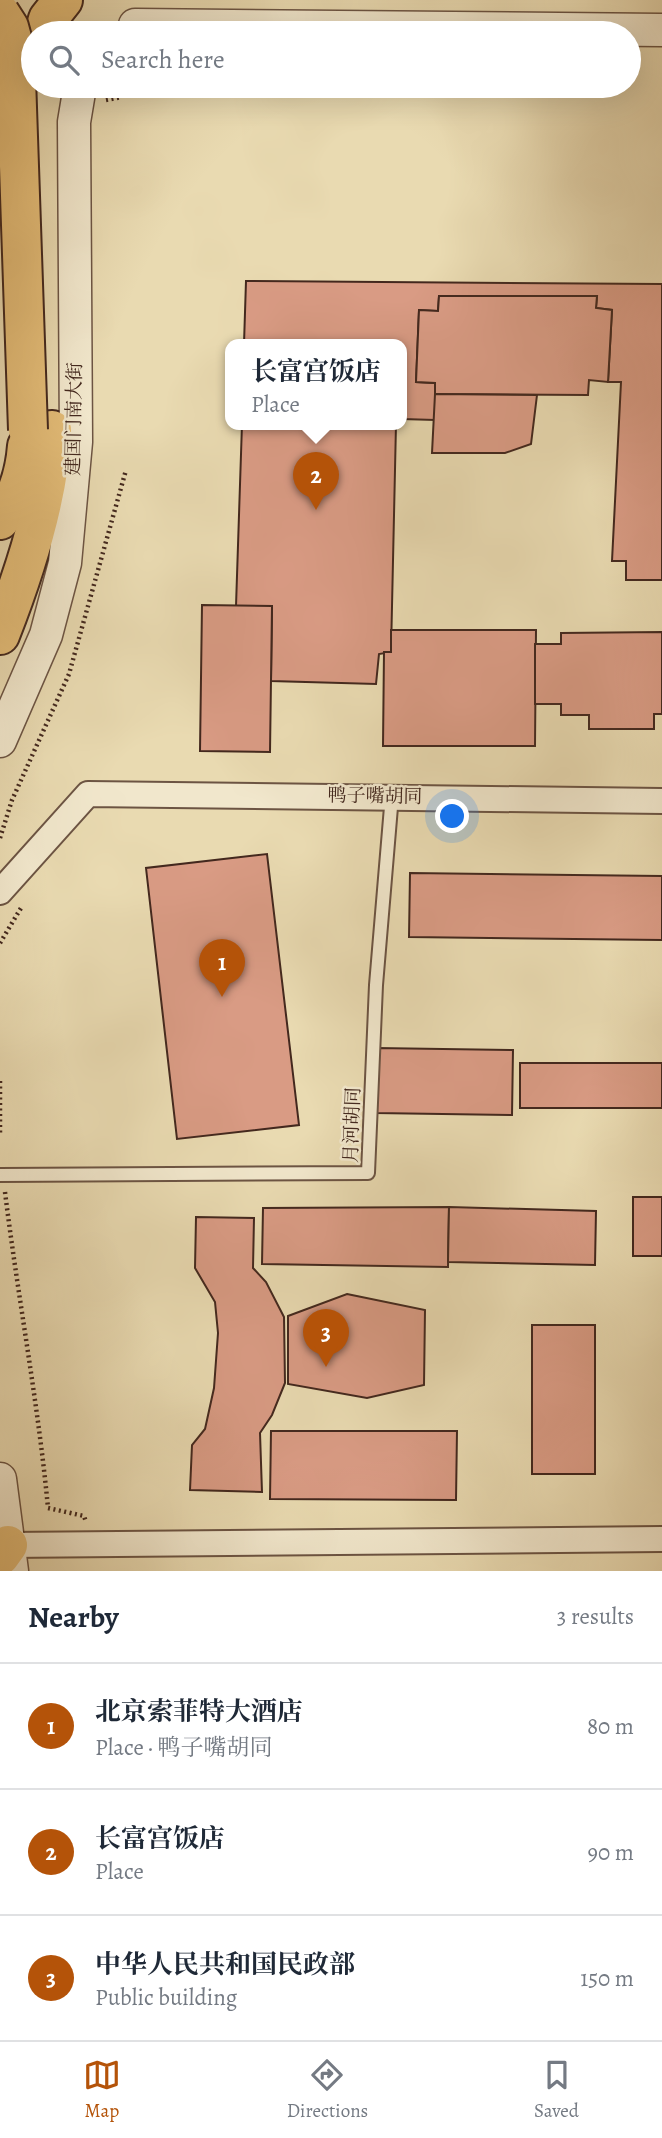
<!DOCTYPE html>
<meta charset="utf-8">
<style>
body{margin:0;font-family:Alegreya,"Noto Serif SC",serif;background:#f6f6f7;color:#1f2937}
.you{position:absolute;left:453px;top:817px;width:24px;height:24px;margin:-18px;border:5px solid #fff;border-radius:50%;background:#1a73e8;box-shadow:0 0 0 10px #1a73e833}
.badge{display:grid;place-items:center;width:46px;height:46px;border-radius:50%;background:#b45309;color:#fff;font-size:23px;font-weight:700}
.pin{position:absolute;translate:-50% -58px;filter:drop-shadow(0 2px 4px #0008)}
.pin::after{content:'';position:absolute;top:37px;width:24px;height:21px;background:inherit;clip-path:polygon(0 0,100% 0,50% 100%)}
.popup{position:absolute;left:225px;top:339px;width:182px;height:91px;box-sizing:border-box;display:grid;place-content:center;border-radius:14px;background:#fff;filter:drop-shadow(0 2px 5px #0005);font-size:23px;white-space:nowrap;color:#747a83}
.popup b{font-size:26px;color:#1f2937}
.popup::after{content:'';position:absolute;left:50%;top:100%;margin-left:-14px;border:14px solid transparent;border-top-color:#fff}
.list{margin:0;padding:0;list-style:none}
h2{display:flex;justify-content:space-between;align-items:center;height:91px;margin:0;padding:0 28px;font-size:30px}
h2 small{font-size:23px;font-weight:400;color:#747a83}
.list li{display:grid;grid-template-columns:46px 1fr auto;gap:21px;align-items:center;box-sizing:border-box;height:126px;padding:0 28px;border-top:2px solid #e0e1e3}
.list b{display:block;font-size:26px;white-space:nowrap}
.list p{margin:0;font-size:23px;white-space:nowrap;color:#747a83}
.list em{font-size:23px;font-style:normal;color:#747a83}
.icon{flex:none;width:38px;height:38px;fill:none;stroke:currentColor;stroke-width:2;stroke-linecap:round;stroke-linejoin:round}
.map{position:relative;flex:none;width:662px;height:1571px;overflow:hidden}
.search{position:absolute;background:#fff;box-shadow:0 7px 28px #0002;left:21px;right:21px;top:21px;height:77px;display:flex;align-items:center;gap:18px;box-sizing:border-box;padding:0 24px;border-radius:38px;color:#747a83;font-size:26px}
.sheet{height:469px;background:#fff}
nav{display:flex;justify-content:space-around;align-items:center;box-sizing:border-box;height:98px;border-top:2px solid #e0e1e3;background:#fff;font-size:19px;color:#747a83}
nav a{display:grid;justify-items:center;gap:4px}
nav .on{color:#b45309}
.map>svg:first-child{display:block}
.building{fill:#d99b84;stroke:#43281e;stroke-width:2}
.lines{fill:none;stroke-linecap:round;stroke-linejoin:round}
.service-casing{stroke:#6c5443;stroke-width:16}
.minor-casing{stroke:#6c5443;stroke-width:28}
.tertiary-casing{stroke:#6c5443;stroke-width:35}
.trunk-casing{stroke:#43281e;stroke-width:42}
.path{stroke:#43281e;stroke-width:4.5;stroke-dasharray:2 3.5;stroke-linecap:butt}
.service{stroke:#f1e7cc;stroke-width:12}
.minor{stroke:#f1e7cc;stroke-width:24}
.tertiary{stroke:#f1e7cc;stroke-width:32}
.trunk{stroke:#e4bd78;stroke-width:38}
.trunk-bridge-casing{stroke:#43281e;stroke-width:42;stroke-linecap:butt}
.trunk-bridge{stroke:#e4bd78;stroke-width:38}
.labels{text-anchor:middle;stroke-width:5;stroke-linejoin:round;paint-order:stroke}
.street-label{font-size:19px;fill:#43281e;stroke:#f1e7cc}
</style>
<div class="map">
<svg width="662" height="1571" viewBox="0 0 662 1571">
<rect width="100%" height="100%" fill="#e9dab1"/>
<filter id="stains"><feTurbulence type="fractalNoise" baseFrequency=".00286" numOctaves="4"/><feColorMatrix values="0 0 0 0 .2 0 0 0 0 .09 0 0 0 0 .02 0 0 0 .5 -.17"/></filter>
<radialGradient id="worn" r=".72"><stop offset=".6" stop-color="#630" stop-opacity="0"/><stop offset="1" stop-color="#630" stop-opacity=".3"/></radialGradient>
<!-- building -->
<g class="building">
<polygon points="246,281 662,284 662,580 626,580 626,561 612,561 621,382 608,382 612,310 596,308 597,296 439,296 438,311 419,310 416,382 435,383 435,420 402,419 402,344 244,344"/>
<polygon points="439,296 597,296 596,308 612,310 608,382 589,380 588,395 435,394 435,383 416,382 419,310 438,311"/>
<polygon points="435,394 537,395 531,444 505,453 432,453"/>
<polygon points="242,424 396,424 391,652 379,654 376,684 271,681 272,606 236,606"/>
<polygon points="202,605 272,606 270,752 200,751"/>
<polygon points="391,630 536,630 535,746 383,746 384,652 391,652"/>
<polygon points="662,632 662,714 654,714 654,729 589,729 589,715 561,715 561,704 535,704 535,644 561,644 561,633"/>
<polygon points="267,854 299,1125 177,1139 146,868"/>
<polygon points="410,873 662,876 662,940 409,937"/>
<polygon points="376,1048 513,1050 512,1115 375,1113"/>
<rect x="520" y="1063" width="142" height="45"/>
<rect x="633" y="1197" width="29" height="59"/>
<polygon points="449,1207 448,1267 262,1264 263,1208"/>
<polygon points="449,1207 596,1211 595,1265 448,1262"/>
<polygon points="196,1217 254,1218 253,1268 266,1282 284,1317 285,1383 272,1415 260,1433 262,1492 190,1490 192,1445 205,1429 214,1388 218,1333 215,1302 195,1268"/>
<polygon points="347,1294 425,1310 424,1385 367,1398 288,1384 288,1316"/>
<rect x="532" y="1325" width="63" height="149"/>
<polygon points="271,1431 457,1431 456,1500 270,1499"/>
</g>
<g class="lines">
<!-- service casing -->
<g class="service-casing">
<polyline id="service" points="0,1175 368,1173 376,985 392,795"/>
</g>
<!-- minor casing -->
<g class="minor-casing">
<g id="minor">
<polyline points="0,892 88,794 662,801"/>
<polyline points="8,1545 662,1539"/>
</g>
</g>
<!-- tertiary casing -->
<g class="tertiary-casing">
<g id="tertiary">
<polyline points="135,25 662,30"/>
<polyline points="0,741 46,635 65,563 76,442 74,122 80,86"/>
<polyline points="0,1479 12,1571"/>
</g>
</g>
<!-- trunk casing -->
<g class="trunk-casing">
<g id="trunk">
<polyline points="44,33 48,19 63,0"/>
<path d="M0,520C17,499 25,472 27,446"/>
<path d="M0,635C24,574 50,496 52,430"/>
<polyline points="0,1556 8,1545"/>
</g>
</g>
<!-- path -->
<g class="path">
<polyline points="106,100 122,97"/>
<polyline points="0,838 12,800 69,674 126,470"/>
<polyline points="0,943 21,908"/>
<polyline points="0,1081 0,1133"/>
<path d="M5,1192C18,1298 38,1402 48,1508L84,1516L86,1522"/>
</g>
<!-- service -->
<use href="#service" class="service"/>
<!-- minor -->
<use href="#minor" class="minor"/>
<!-- tertiary -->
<use href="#tertiary" class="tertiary"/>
<!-- trunk -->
<use href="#trunk" class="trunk"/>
<!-- trunk-bridge casing -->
<g class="trunk-bridge-casing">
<polyline id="trunk-bridge" points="0,13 9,27 15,49 28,430"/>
</g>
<!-- trunk-bridge -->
<use href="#trunk-bridge" class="trunk-bridge"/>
</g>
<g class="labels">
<!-- street labels -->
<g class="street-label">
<text transform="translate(73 419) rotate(-89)" y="7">建国门南大街</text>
<text transform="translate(375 795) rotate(1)" y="7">鸭子嘴胡同</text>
<text transform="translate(351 1125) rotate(-88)" y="7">月河胡同</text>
</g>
</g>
<rect width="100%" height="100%" filter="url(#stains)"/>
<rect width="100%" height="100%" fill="url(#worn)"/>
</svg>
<div class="you"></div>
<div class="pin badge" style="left:222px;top:997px">1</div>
<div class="pin badge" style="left:316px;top:510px">2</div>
<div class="popup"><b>长富宫饭店</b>Place</div>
<div class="pin badge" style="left:326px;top:1367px">3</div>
<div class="search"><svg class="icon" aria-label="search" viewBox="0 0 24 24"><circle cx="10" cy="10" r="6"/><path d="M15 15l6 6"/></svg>Search here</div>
</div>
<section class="sheet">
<h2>Nearby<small>3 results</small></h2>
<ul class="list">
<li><span class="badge">1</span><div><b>北京索菲特大酒店</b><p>Place · 鸭子嘴胡同</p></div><em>80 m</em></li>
<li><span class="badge">2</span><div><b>长富宫饭店</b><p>Place</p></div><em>90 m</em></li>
<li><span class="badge">3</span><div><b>中华人民共和国民政部</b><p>Public building</p></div><em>150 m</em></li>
</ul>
</section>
<nav>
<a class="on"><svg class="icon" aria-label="map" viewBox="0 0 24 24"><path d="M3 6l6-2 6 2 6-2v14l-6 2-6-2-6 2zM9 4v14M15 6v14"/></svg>Map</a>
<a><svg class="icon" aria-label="directions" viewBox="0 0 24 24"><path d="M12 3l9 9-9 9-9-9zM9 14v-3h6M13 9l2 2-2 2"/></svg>Directions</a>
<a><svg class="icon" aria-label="saved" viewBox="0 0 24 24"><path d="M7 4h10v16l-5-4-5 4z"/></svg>Saved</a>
</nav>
